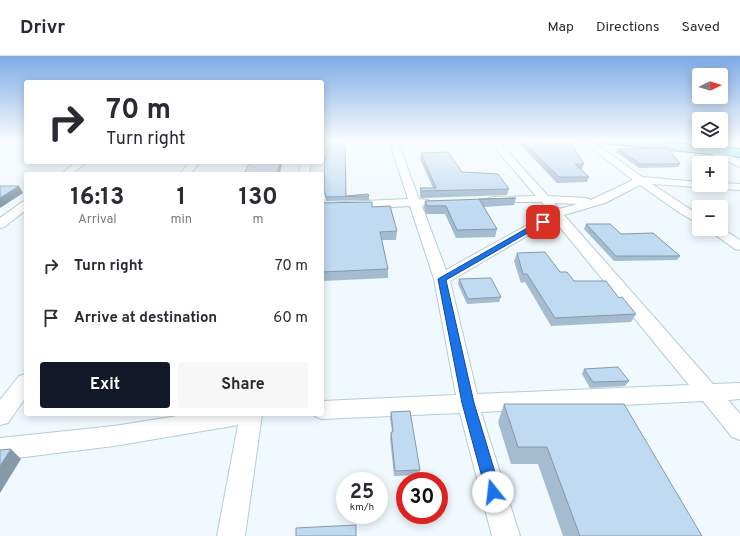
<!DOCTYPE html>
<meta charset="utf-8">
<style>
body{margin:0;font-family:Overpass,sans-serif;background:#f7f7f7;color:#2b2b33;height:100vh;display:flex;flex-direction:column;font-size:15px;white-space:nowrap}
*{box-sizing:border-box;margin:0}
p{font-size:13px;color:#7c7c81}
.icon{flex:none;width:22px;height:22px;fill:none;stroke:currentColor;stroke-width:2;stroke-linecap:round;stroke-linejoin:round}
.map{position:relative;flex:1;overflow:hidden}
.sheet{position:absolute;left:24px;top:116px;width:300px;height:244px;display:flex;flex-direction:column;background:#fff;border-radius:4px;box-shadow:0 2px 10px #0003}
.sheet>*{flex:none}
.hud{position:absolute;left:24px;top:24px;width:300px;height:84px;border-radius:4px;box-shadow:0 2px 10px #0003;background:#fff;color:#2b2b33;overflow:hidden}
.needle{width:26px;rotate:85deg}
.controls{position:absolute;left:692px;top:12px;display:grid;gap:8px}
.controls a{display:grid;place-items:center;width:36px;height:36px;border-radius:4px;background:#fff;box-shadow:0 2px 10px #0003;font-size:20px}
.speed{position:absolute;left:336px;top:416px;display:flex;gap:8px;font-size:20px;font-weight:700;text-align:center}
.speed>*{display:grid;place-content:center;width:52px;height:52px;border-radius:50%;background:#fff;box-shadow:0 2px 10px #0003;line-height:1}
.speed small{font-size:10px;font-weight:400}
.speed .limit{border:6px solid #d22;background:#fff;color:#111}
.pin{position:absolute;display:grid;place-items:center;width:34px;height:34px;color:#fff;margin:-17px;border-radius:8px;box-shadow:0 2px 6px #0006}
.me{position:absolute;width:44px;margin:-22px;rotate:344deg;stroke-linejoin:round;filter:drop-shadow(0 0 3px #0008)}
.turn{display:flex;align-items:center;gap:14px;height:84px;padding:0 16px;font-size:18px}
.turn .icon{width:52px;height:52px;stroke-width:2.5}
.turn b{display:block;font-size:28px;line-height:34px}
.eta{display:flex;justify-content:space-evenly;align-items:center;height:68px;text-align:center}
.eta b{font-size:24px;font-weight:700;line-height:28px}
.action{display:flex;gap:8px;margin-top:auto;padding:8px 16px}
.action a{flex:1;height:46px;border-radius:4px;background:#111827;color:#fff;font-size:16px;font-weight:700;line-height:46px;text-align:center}
.action a+a{background:#f7f7f7;color:#2b2b33}
ul{padding:0;list-style:none}
li{display:flex;align-items:center;gap:12px;height:52px;padding:0 16px}
li div{flex:1}
li b{display:block;font-size:15px}
li em{font-style:normal}
header{display:flex;align-items:center;gap:24px;box-sizing:border-box;height:56px;padding:0 20px;background:#fff;border-bottom:1px solid #e1e1e2}
header strong{font-size:19px}
nav{display:flex;gap:22px;margin-inline-start:auto;font-size:14px}
.map>svg:first-child{display:block}
.lines{fill:none;stroke-linecap:round;stroke-linejoin:round}
.street-casing{stroke:#b5ccd5;stroke-width:2}
.primary-casing{stroke:#31989d;stroke-width:2}
.street{fill:#fff;fill-rule:evenodd}
.primary{fill:#8de9ec;fill-rule:evenodd}
.wall{fill:#a5bbd0}
.shaded-wall{fill:#8699a9}
.building{fill:#c0daf2;stroke:#8699a9}
.route{fill:#1a73e8;stroke:#114b97}
</style>
<header>
<strong>Drivr</strong>
<nav><a>Map</a><a>Directions</a><a>Saved</a></nav>
</header>
<div class="map">
<svg width="740" height="480" viewBox="0 0 740 480">
<rect width="100%" height="100%" fill="#f0f9fd"/>
<g class="lines">
<!-- street casing -->
<g class="street-casing">
<g id="street">
<polygon points="7,84 17,84 0,94 0,87"/>
<path d="M389,84H397L419,143L428,144L430,146L428,148L422,150L446,214L549,157L542,146H489L487,144L489,142L493,141L536,140L488,84H497L548,140L586,142L591,144L633,124L581,84H591L642,121L699,126V129H721V127L740,128V134L652,128L699,159V168L680,157L640,129L605,147L564,159L713,328L740,327V343L728,344L740,358V384L732,381L703,345L481,356L520,480H492L460,357L322,363L314,360L313,358H322V345L456,339L434,223L410,150L322,155V147L408,143ZM554,147L578,148L559,153ZM554,164L689,329L477,338L450,225Z"/>
<polygon points="712,92 740,104 740,111 709,97 708,95 709,93"/>
<polygon points="76,106 87,106 72,118 61,118"/>
<polygon points="190,106 200,106 190,118 180,118"/>
<polygon points="301,106 311,106 309,118 299,118"/>
<polygon points="26,145 26,154 4,171 0,172 0,162 22,146"/>
<polygon points="721,172 740,184 740,194 735,193 707,173"/>
<polygon points="26,318 26,341 8,367 0,369 0,344 19,320"/>
<polygon points="190,358 262,358 245,480 217,480 238,369 114,390 0,404 0,382 114,370"/>
</g>
</g>
<!-- primary casing -->
<g class="primary-casing">
<polygon id="primary" points="597,84 640,84 740,93 740,101 603,87 599,86"/>
</g>
<!-- street -->
<use href="#street" class="street"/>
<!-- primary -->
<use href="#primary" class="primary"/>
</g>
<!-- wall -->
<g class="wall">
<polygon points="516,84 563,84 584,108 582,113 581,113 589,121 587,126 557,127"/>
<polygon points="322,85 346,140 369,140 369,144 326,145 324,134 325,104 322,104"/>
<polygon points="618,93 680,108 678,111 639,112 616,96"/>
<polygon points="421,97 462,116 509,133 507,139 421,142 420,139 420,132 433,132 420,103"/>
<polygon points="516,142 514,149 483,151 497,173 495,181 456,182 445,158 426,158 424,152 425,145"/>
<polygon points="322,147 372,151 397,175 396,184 382,184 388,213 388,222 322,225"/>
<polygon points="586,168 621,178 680,200 677,204 614,205 584,173"/>
<polygon points="517,197 560,216 574,225 619,242 636,258 631,266 551,270 525,226 521,227 514,205"/>
<polygon points="459,223 501,241 499,246 467,248 458,228"/>
<polygon points="584,313 629,325 625,330 590,332 582,318"/>
<polygon points="504,348 702,480 563,480 538,408 511,408 498,366"/>
<polygon points="391,356 420,414 419,419 394,420 390,382 391,376 392,376 390,362"/>
</g>
<!-- shaded-wall -->
<g class="shaded-wall">
<polygon points="280,106 282,106 280,118 277,118"/>
<polygon points="19,130 23,137 0,152 0,142"/>
<polygon points="11,393 21,403 0,437 0,410"/>
</g>
<!-- building -->
<g class="building">
<polygon points="345,84 346,140 368,138 369,140 326,141 324,134 325,101 322,101 322,85"/>
<polygon points="522,84 563,84 569,85 584,108 575,108 589,121 559,121"/>
<polygon points="668,92 680,108 640,108 618,93"/>
<polygon points="448,96 462,116 498,118 509,133 422,135 420,132 436,132 421,97"/>
<polygon points="250,106 280,106 277,118 242,118 242,117 245,116"/>
<polygon points="0,130 19,130 0,142"/>
<polygon points="516,142 479,143 497,173 457,174 446,150 427,150 425,145"/>
<polygon points="372,146 372,151 390,150 397,175 380,176 388,213 322,216 322,147"/>
<polygon points="586,168 610,168 621,178 653,177 680,200 616,200"/>
<polygon points="545,196 560,216 567,216 574,225 606,225 619,242 622,241 636,258 555,262 527,218 523,218 517,197"/>
<polygon points="491,222 501,241 468,243 459,223"/>
<polygon points="618,311 629,325 593,326 584,313"/>
<polygon points="504,348 624,348 702,480 580,480 547,391 518,391"/>
<polygon points="410,355 420,414 395,415 391,376 393,376 391,356"/>
<polygon points="11,393 0,410 0,394"/>
<polygon points="356,469 356,480 296,480 296,472"/>
</g>
<!-- sky -->
<linearGradient id="sky" x2="0" y2="1"><stop stop-color="#7eaae5"/><stop offset="0.56" stop-color="#f8fcfe"/><stop offset="1" stop-color="#f8fcfe" stop-opacity="0"/></linearGradient>
<rect width="740" height="151" fill="url(#sky)"/>
<!-- route -->
<polygon class="route" points="543,163 547,166 545,167 446,224 474,347 501,436 498,441 493,443 488,441 486,436 462,347 438,223"/>
</svg>
<div class="controls">
<a><svg class="needle" viewBox="-14 -14 28 28"><path d="M0-13l5 13h-10z" fill="#e53935"/><path d="M0 13l5-13h-10z" fill="#7c7c81"/></svg></a>
<a><svg class="icon" aria-label="layers" viewBox="0 0 24 24"><path d="M12 4l9 5-9 5-9-5zM3 14l9 5 9-5"/></svg></a>
<a>+</a>
<a>−</a>
</div>
<div class="speed"><div>25<small>km/h</small></div><div class="limit">30</div></div>
<div class="pin" style="left:543px;top:166px;background:#d93025"><svg class="icon" aria-label="arrive" viewBox="0 0 24 24"><path d="M6 21V4h12l-3 4 3 4H6"/></svg></div>
<svg class="me" style="left:493px;top:436px" viewBox="-20 -20 40 40"><circle r="19" fill="#fff"/><path d="M0-13L10 11 0 6-10 11z" fill="#1a73e8"/></svg>
<div class="hud">
<div class="turn"><svg class="icon" aria-label="right" viewBox="0 0 24 24"><path d="M7 20v-9h11M14 6l5 5-5 5"/></svg><div><b>70 m</b>Turn right</div></div>
</div>
<section class="sheet">
<div class="eta">
<div><b>16:13</b><p>Arrival</p></div>
<div><b>1</b><p>min</p></div>
<div><b>130</b><p>m</p></div>
</div>
<ul>
<li><svg class="icon" aria-label="right" viewBox="0 0 24 24"><path d="M7 20v-9h11M14 6l5 5-5 5"/></svg><div><b>Turn right</b></div><em>70 m</em></li>
<li><svg class="icon" aria-label="arrive" viewBox="0 0 24 24"><path d="M6 21V4h12l-3 4 3 4H6"/></svg><div><b>Arrive at destination</b></div><em>60 m</em></li>
</ul>
<div class="action"><a>Exit</a><a>Share</a></div>
</section>
</div>
